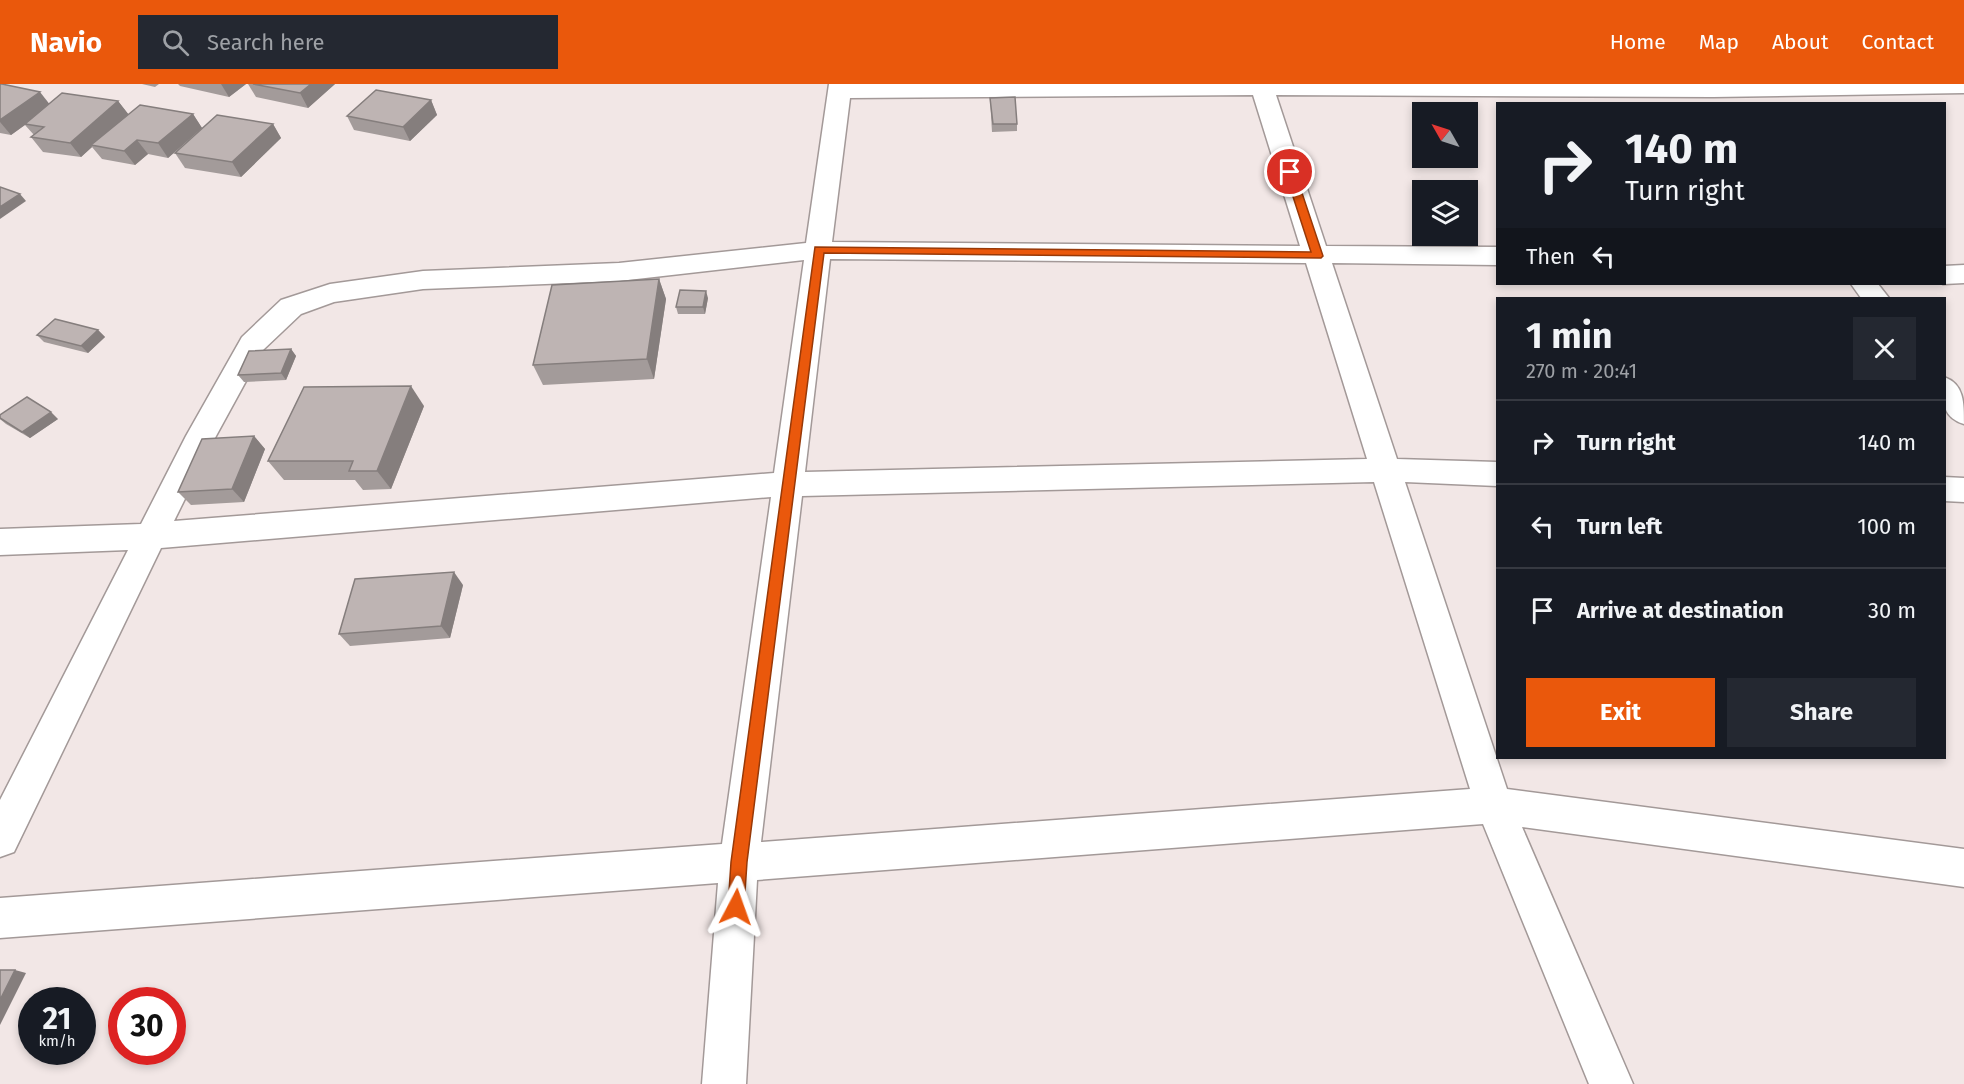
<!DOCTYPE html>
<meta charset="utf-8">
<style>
body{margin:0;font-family:"Fira Sans",sans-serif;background:#242831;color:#f1f3f6;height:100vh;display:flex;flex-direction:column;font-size:22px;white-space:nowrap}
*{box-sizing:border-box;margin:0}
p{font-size:20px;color:#9ea1a6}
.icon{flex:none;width:33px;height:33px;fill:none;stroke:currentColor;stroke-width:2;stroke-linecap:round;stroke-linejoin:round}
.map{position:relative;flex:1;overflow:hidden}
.details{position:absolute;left:1496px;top:213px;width:450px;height:462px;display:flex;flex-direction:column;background:#171b24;border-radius:0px;box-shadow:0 3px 9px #0003}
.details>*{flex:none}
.hud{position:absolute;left:1496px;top:18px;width:450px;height:183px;border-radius:0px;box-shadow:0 3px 9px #0003;background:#171b24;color:#f1f3f6;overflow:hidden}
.needle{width:39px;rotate:309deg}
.tools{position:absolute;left:1412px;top:18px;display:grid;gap:12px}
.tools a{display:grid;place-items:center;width:66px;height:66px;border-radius:0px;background:#171b24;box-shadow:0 3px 9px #0003;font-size:30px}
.speed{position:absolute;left:18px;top:903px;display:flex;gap:12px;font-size:30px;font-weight:700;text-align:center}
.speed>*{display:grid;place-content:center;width:78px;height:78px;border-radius:50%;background:#171b24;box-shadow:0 3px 9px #0003;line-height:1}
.speed small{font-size:15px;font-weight:400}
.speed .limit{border:9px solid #d22;background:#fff;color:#111}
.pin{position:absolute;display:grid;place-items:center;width:51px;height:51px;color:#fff;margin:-26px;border:3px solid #fff;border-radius:50%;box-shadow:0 2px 6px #0007}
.me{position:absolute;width:66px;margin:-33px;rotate:4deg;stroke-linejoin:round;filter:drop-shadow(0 0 4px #0008)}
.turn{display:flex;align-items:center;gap:21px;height:126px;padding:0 30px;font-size:27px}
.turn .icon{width:78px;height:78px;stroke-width:2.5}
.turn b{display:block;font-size:42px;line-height:51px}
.then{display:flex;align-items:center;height:57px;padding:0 30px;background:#0003;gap:12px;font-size:22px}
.round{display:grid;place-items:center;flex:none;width:63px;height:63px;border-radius:0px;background:#242831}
.headline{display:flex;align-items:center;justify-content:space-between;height:102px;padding:0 30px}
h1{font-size:36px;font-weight:700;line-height:45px}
.action{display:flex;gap:12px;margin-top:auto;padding:12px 30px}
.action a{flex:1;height:69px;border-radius:0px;background:#ea580c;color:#fff;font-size:24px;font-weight:700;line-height:69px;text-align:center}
.action a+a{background:#242831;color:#f1f3f6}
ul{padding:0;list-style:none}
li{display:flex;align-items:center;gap:18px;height:84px;padding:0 30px;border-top:2px solid #363941}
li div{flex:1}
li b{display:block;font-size:22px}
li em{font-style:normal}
header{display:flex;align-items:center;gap:36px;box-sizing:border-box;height:84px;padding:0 30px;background:#ea580c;color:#fff}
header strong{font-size:28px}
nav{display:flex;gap:33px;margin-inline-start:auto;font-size:21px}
.search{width:420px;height:54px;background:#242831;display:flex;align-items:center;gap:15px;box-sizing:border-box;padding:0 21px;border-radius:0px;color:#9ea1a6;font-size:22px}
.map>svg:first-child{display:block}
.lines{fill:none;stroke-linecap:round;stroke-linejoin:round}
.street-casing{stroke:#a39998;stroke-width:3}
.street{fill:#fff;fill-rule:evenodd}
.wall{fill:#a39b9a}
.shaded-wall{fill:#857e7d}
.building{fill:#beb4b3;stroke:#857e7d;stroke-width:1.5}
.route{fill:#ea580c;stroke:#983908;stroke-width:1.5}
</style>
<header>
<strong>Navio</strong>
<div class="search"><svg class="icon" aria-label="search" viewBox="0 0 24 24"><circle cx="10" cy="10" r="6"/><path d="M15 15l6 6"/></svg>Search here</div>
<nav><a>Home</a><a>Map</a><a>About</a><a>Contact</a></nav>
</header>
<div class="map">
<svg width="1964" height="1000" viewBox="0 0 1964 1000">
<rect width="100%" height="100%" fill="#f2e7e6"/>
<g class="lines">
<!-- street casing -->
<g class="street-casing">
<g id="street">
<path d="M829,0H1964V9L1713,13L1276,11L1326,162L1497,163V181L1332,179L1397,375L1497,378V402L1405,398L1507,705L1964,765V803L1522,743L1633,1000H1589L1483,740L757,796L746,1000H702L718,799L0,854V814L722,760L771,413L161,464L14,768L0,773V716L128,466L0,471V445L141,440L186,352L242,253L281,216L330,200L423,187L619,179L806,159ZM1253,11L1300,162L832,158L850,14ZM830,175L1306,179L1367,375L805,388ZM804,176L774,389L174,437L216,352L263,266L301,230L334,218L423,205L619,197ZM1374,398L1470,705L761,758L802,412Z"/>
<polygon points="1964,181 1964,199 1944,200 1943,200 1944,182"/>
<polygon points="1851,200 1878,200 1889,214 1861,214"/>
<path d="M1944,293C1964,300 1964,318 1964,340C1939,332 1944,314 1944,293Z"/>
<polygon points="1944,393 1964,394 1964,418 1944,417"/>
</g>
</g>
<!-- street -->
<use href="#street" class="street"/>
</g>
<!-- wall -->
<g class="wall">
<polygon points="0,0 49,20 118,17 128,30 193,30 202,44 168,74 148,70 135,81 102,75 92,63 81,73 43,68 31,53 34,51 25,41 11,51 0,49"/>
<polygon points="142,0 159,0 155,3"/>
<polygon points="178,0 246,0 229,13 180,2"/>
<polygon points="248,0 335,0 308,24 256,13"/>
<polygon points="990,14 1017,40 1017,47 992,48"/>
<polygon points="431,16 437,31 410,57 354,46 347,32"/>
<polygon points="273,40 281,54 241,93 185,84 175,69"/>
<polygon points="659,195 666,215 654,295 543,301 533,281"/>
<polygon points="708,214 705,230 678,230 676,223"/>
<polygon points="98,246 105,253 88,269 44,258 37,251"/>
<polygon points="291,265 296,272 286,296 244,298 238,291"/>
<polygon points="424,322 391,405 363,406 355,396 284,396 268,377"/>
<polygon points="0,331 58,335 30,354 6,340 0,335"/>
<polygon points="254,352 265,365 244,418 191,421 178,408"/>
<polygon points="463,501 450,554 350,562 339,550"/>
</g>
<!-- shaded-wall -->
<g class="shaded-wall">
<polygon points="221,0 246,0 229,13"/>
<polygon points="311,0 335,0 308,24 300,9"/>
<polygon points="40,8 51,22 11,51 0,38 0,36"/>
<polygon points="431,16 437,31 410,57 403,43"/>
<polygon points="118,17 129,31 91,61 92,63 81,73 70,59"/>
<polygon points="193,30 202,44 168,74 158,59"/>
<polygon points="273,40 281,54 241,93 232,78"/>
<polygon points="137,56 148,70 135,81 124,67"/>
<polygon points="20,110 26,117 0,135 0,123"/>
<polygon points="659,195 666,215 654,295 647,275"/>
<polygon points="706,207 708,214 705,230 703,223"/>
<polygon points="98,246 105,253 88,269 81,262"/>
<polygon points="291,265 296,272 286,296 281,289"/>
<polygon points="411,302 424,322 391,405 377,387"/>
<polygon points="51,328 58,335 30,354 22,348"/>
<polygon points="254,352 265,365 244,418 232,405"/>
<polygon points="454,488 463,501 450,554 441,542"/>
<polygon points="15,886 26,889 0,941 0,916"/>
</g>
<!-- building -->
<g class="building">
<polygon points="0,0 2,0 40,8 0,36"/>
<polygon points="253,0 311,0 300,9"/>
<polygon points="376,6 431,16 403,43 347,32"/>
<polygon points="62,9 118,17 70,59 31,53 44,43 25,40"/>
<polygon points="1015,13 1017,40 993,40 990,14"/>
<polygon points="140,21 193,30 158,59 137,56 124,67 91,61"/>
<polygon points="217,31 273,40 232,78 175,69"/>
<polygon points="0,103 20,110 0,123"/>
<polygon points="659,195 647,275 533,281 552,201"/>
<polygon points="680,206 706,207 703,223 676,223"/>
<polygon points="55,235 98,246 81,262 37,251"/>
<polygon points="291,265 281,289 238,291 249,267"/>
<polygon points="411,302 377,387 349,387 353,377 268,377 304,303"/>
<polygon points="27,313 51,328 22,348 0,334 0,331"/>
<polygon points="254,352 232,405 178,408 202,355"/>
<polygon points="454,488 441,542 339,550 355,495"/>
<polygon points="0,886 15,886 0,916"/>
</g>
<!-- route -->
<polygon class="route" points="1290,85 1295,88 1323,172 1321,174 824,169 747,778 744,823 742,828 736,831 730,828 728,823 731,778 815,163 1311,168 1285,88"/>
</svg>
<div class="tools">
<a><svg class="needle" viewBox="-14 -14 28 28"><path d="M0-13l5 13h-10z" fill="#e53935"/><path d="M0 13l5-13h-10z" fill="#9ea1a6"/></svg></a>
<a><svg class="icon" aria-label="layers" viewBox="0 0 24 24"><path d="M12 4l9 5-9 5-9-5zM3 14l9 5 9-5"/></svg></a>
</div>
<div class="speed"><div>21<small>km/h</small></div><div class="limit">30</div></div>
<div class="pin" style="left:1290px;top:88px;background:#d93025"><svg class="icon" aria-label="arrive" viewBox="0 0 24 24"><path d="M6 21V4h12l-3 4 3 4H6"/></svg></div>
<svg class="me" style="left:736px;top:823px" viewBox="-20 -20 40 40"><path d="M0-17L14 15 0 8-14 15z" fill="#ea580c" stroke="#fff" stroke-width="4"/></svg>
<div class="hud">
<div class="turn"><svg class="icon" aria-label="right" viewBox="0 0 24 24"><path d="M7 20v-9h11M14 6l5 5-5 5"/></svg><div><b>140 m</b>Turn right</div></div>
<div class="then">Then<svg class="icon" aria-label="left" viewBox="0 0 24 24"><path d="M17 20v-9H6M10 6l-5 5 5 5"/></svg></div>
</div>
<section class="details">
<div class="headline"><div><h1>1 min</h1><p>270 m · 20:41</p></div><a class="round"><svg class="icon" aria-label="close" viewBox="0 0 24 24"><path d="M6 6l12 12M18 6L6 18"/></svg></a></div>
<ul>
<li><svg class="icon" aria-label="right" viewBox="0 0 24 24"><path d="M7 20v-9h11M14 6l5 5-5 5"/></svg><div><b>Turn right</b></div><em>140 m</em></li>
<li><svg class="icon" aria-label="left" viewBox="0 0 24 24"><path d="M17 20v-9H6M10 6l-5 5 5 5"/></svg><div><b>Turn left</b></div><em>100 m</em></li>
<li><svg class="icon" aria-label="arrive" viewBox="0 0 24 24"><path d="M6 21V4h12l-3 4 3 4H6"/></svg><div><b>Arrive at destination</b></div><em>30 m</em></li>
</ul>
<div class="action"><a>Exit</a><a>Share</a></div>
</section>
</div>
